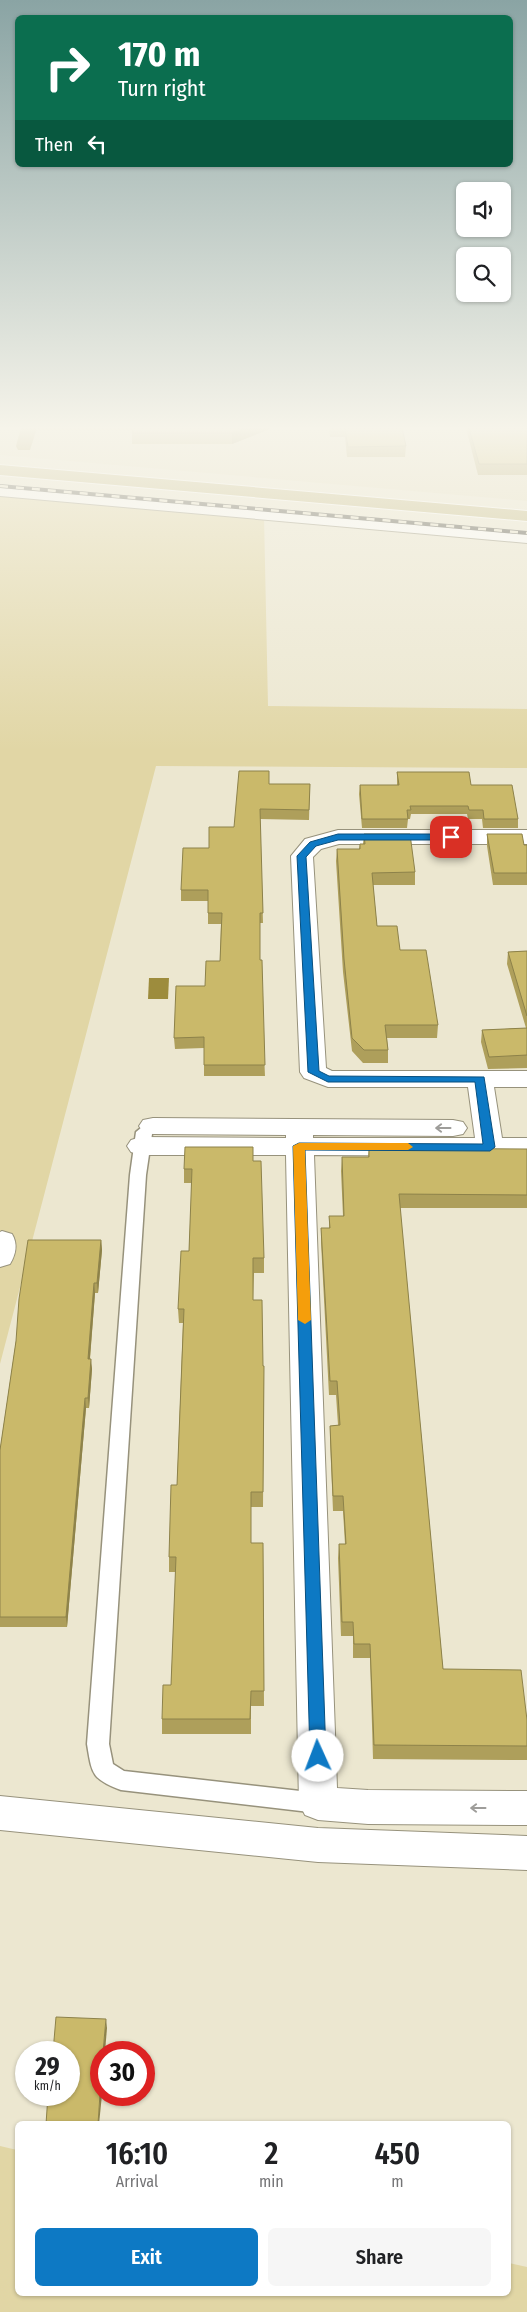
<!DOCTYPE html>
<style>
body{margin:0;font-family:"Fira Sans Condensed",sans-serif;background:#f6f6f6;color:#202124;height:100vh;display:flex;flex-direction:column;font-size:19px;white-space:nowrap}
*{box-sizing:border-box;margin:0}
p{font-size:16px;color:#757577}
.icon{flex:none;width:28px;height:28px;fill:none;stroke:currentColor;stroke-width:2;stroke-linecap:round;stroke-linejoin:round}
.map{position:relative;flex:1;overflow:hidden}
.sheet{position:absolute;left:15px;top:2121px;width:496px;height:175px;display:flex;flex-direction:column;background:#fff;border-radius:8px;box-shadow:0 1px 4px #0004}
.sheet>*{flex:none}
.hud{position:absolute;left:15px;top:15px;width:498px;height:152px;border-radius:8px;box-shadow:0 1px 4px #0004;background:#0b6e4f;color:#fff;overflow:hidden}
.controls{position:absolute;left:456px;top:182px;display:grid;gap:10px}
.controls a{display:grid;place-items:center;width:55px;height:55px;border-radius:8px;background:#fff;box-shadow:0 1px 4px #0004;font-size:25px}
.speed{position:absolute;left:15px;top:2041px;display:flex;gap:10px;font-size:25px;font-weight:700;text-align:center}
.speed>*{display:grid;place-content:center;width:65px;height:65px;border-radius:50%;background:#fff;box-shadow:0 1px 4px #0004;line-height:1}
.speed small{font-size:12px;font-weight:400}
.speed .limit{border:8px solid #d22;background:#fff;color:#111}
.pin{position:absolute;display:grid;place-items:center;width:42px;height:42px;color:#fff;margin:-21px;border-radius:10px;box-shadow:0 2px 8px #0006}
.me{position:absolute;width:55px;margin:-28px;rotate:358deg;stroke-linejoin:round;filter:drop-shadow(0 0 4px #0008)}
.turn{display:flex;align-items:center;gap:18px;height:105px;padding:0 20px;font-size:22px}
.turn .icon{width:65px;height:65px;stroke-width:2.5}
.turn b{display:block;font-size:35px;line-height:42px}
.then{display:flex;align-items:center;height:48px;padding:0 20px;background:#0003;gap:10px;font-size:19px}
.eta{display:flex;justify-content:space-evenly;align-items:center;height:85px;text-align:center}
.eta b{font-size:30px;font-weight:600;line-height:35px}
.primary-button{display:flex;gap:10px;margin-top:auto;padding:10px 20px}
.primary-button a{flex:1;height:58px;border-radius:8px;background:#0d79c4;color:#fff;font-size:20px;font-weight:600;line-height:58px;text-align:center}
.primary-button a+a{background:#f6f6f6;color:#202124}
.map>svg:first-child{display:block}
.built{fill:#e6dfc0}
.green{fill:#e1d6a5}
.water{fill:#9d8c3d}
.lines{fill:none;stroke-linecap:round;stroke-linejoin:round}
.canal{fill:#9d8c3d;fill-rule:evenodd}
.lane-casing{stroke:#97927c;stroke-width:3}
.street-casing{stroke:#97927c;stroke-width:2}
.primary-casing{stroke:#fff;stroke-width:2}
.lane{fill:#fff;fill-rule:evenodd}
.street{fill:#fff;fill-rule:evenodd}
.primary{fill:#c3b87e;fill-rule:evenodd}
.rail-casing{stroke:#48463b;stroke-width:4}
.rail{stroke:#ece7d0;stroke-width:2.5;stroke-dasharray:8;stroke-linecap:butt}
.wall{fill:#ae9f5b}
.shaded-wall{fill:#8d824a}
.building{fill:#cab96a;stroke:#8d824a}
.oneway{stroke:#9e9d9a}
.route{fill:#0d79c4;stroke:#084f7f}
.slow{fill:#f59e0b}
</style>
<div class="map">
<svg width="527" height="2312" viewBox="0 0 527 2312">
<rect width="100%" height="100%" fill="#ece7d0"/>
<!-- built -->
<polygon class="built" points="0,428 527,428 527,501 0,455"/>
<!-- green -->
<g class="green">
<polygon points="0,492 264,516 268,706 527,709 527,768 156,766 0,1364"/>
<polygon points="0,2146 17,2150 18,2294 509,2294 509,2263 527,2267 527,2312 0,2312"/>
</g>
<!-- water -->
<polygon class="water" points="149,978 169,978 168,999 148,999"/>
<g class="lines">
<!-- canal -->
<polygon class="canal" points="21,428 37,428 30,450 18,450 16,446"/>
<!-- lane casing -->
<g class="lane-casing">
<path id="lane" d="M153,1121L159,1123L161,1126L152,1134L146,1175L109,1744L113,1764L124,1771L318,1793L326,1796L329,1803L326,1810L318,1813L121,1790C91,1779 92,1773 87,1744L130,1175L136,1132L147,1123Z"/>
</g>
<!-- street casing -->
<g class="street-casing">
<g id="street">
<polygon points="0,486 527,533 527,543 0,496"/>
<polygon points="338,830 527,830 527,844 339,844 321,849 313,857 326,1068 332,1071 527,1071 527,1087 494,1087 502,1138 527,1138 527,1156 314,1155 337,1788 368,1790 527,1791 527,1825 368,1824 318,1820 305,1815 299,1803 286,1155 141,1155 131,1152 127,1146 131,1140 141,1137 286,1138 286,1135 153,1134 143,1132 139,1126 143,1120 153,1118 453,1120 463,1122 467,1128 463,1134 453,1136 313,1135 313,1138 475,1138 468,1087 328,1087 304,1078 300,1072 291,856 305,839"/>
<path d="M2,1231L12,1234C18,1244 16,1254 10,1264L0,1267V1232Z"/>
<polygon points="0,1796 318,1828 527,1836 527,1870 318,1862 0,1830"/>
</g>
</g>
<!-- primary casing -->
<g class="primary-casing">
<polygon id="primary" points="0,465 527,511 527,521 0,475"/>
</g>
<!-- lane -->
<use href="#lane" class="lane"/>
<!-- street -->
<use href="#street" class="street"/>
<!-- primary -->
<use href="#primary" class="primary"/>
<!-- rail casing -->
<g class="rail-casing">
<polyline id="rail" points="0,486 527,533"/>
</g>
<!-- rail -->
<use href="#rail" class="rail"/>
</g>
<!-- wall -->
<g class="wall">
<polygon points="38,428 272,428 232,444 132,444 132,430 38,430"/>
<polygon points="329,428 402,428 406,446 405,457 347,457 345,437 330,437"/>
<polygon points="466,428 527,428 527,475 478,475"/>
<polygon points="397,772 471,785 518,819 518,828 483,828 482,819 468,819 467,814 411,814 410,819 408,819 407,828 362,828 359,794 360,785 397,785"/>
<polygon points="269,784 310,784 309,820 260,819 263,923 260,923 260,960 265,1076 204,1076 204,1048 175,1049 174,1038 220,961 221,924 208,924 208,901 181,901 181,890 209,848 234,827"/>
<polygon points="364,834 415,872 415,885 373,885 377,926 400,950 438,1025 437,1038 387,1038 388,1050 388,1063 363,1063 352,1051 343,972 336,861 337,849 359,849 360,844 363,844"/>
<polygon points="487,834 524,845 527,845 527,885 493,885 487,846"/>
<polygon points="527,951 527,1068 488,1069 481,1042 482,1030 526,1028 507,964 508,952"/>
<polygon points="369,1148 527,1149 527,1208 400,1208 443,1669 527,1720 527,1760 373,1759 370,1658 353,1658 353,1636 341,1636 338,1558 339,1544 345,1544 343,1511 333,1511 330,1440 330,1426 338,1425 336,1395 329,1395 321,1242 321,1228 329,1228 329,1216 343,1216 341,1171 342,1157 368,1157"/>
<polygon points="253,1161 264,1258 264,1273 254,1273 253,1300 264,1381 263,1507 251,1507 251,1543 263,1543 264,1706 251,1706 251,1734 162,1734 162,1719 171,1685 176,1572 169,1572 169,1557 177,1485 183,1323 179,1323 178,1309 189,1251 192,1183 184,1183 184,1169"/>
<polygon points="101,1240 102,1250 98,1293 95,1293 90,1359 92,1369 89,1408 86,1408 67,1627 0,1627 0,1450 16,1341"/>
</g>
<!-- shaded-wall -->
<g class="shaded-wall">
<polygon points="245,428 272,428 232,444 232,433"/>
<polygon points="101,1240 102,1250 98,1293 97,1283"/>
<polygon points="94,1283 95,1293 89,1369 88,1359"/>
<polygon points="91,1359 92,1369 89,1408 88,1398"/>
<polygon points="85,1398 86,1408 67,1627 66,1617"/>
<polygon points="106,2019 107,2028 105,2052 103,2052"/>
<polygon points="101,2079 102,2095 99,2124 98,2124"/>
</g>
<!-- building -->
<g class="building">
<polygon points="133,428 245,428 232,433 132,433"/>
<polygon points="345,428 402,428 406,446 348,447"/>
<polygon points="469,428 527,428 527,464 479,464"/>
<polygon points="239,771 269,771 269,784 310,784 309,810 260,809 263,913 260,913 260,960 262,960 265,1065 204,1065 204,1037 174,1038 176,986 205,986 206,961 220,961 222,913 208,913 208,890 181,890 183,848 209,848 209,827 234,827"/>
<polygon points="397,772 469,772 471,785 512,785 518,819 484,819 483,810 469,810 468,806 410,806 411,810 407,810 408,819 362,819 360,785 399,785"/>
<polygon points="364,834 410,834 415,872 372,873 377,926 397,926 400,950 426,950 438,1025 385,1025 388,1050 364,1050 352,1038 344,959 337,849 360,849 360,844 365,844"/>
<polygon points="487,834 522,834 524,845 527,845 527,873 494,873"/>
<polygon points="527,951 527,1016 508,952"/>
<polygon points="527,1028 527,1055 489,1057 482,1030"/>
<polygon points="185,1147 253,1147 253,1161 261,1161 264,1258 253,1258 253,1300 262,1300 263,1366 264,1366 263,1492 251,1492 251,1543 263,1543 264,1691 251,1691 250,1719 162,1719 163,1685 171,1685 176,1557 169,1557 171,1485 177,1485 184,1309 178,1309 181,1251 189,1251 192,1169 184,1169"/>
<polygon points="369,1148 527,1149 527,1195 399,1194 443,1669 521,1670 527,1720 527,1746 374,1745 370,1644 354,1644 353,1622 342,1622 339,1544 346,1544 343,1496 333,1496 330,1426 340,1425 337,1381 330,1381 321,1228 330,1228 329,1216 344,1216 342,1157 369,1157"/>
<polygon points="28,1240 101,1240 97,1283 94,1283 88,1359 91,1359 88,1398 85,1398 66,1617 0,1617 0,1450 16,1341 19,1299"/>
<polygon points="56,2017 106,2019 103,2052 101,2052 101,2079 98,2124 46,2124 48,2095 69,2095 69,2052 53,2052"/>
</g>
<!-- one-way arrows -->
<defs><path id="oneway-shaft" d="M-6 0H5M1.5-3L5.5 0L1.5 3" fill="none" stroke-width="1.6" stroke-linecap="round" stroke-linejoin="round" transform="scale(1.25)"/></defs>
<g class="oneway">
<use href="#oneway-shaft" transform="translate(443 1128) rotate(-180)"/>
<use href="#oneway-shaft" transform="translate(478 1808) rotate(-180)"/>
</g>
<!-- sky -->
<linearGradient id="sky" x2="0" y2="1"><stop stop-color="#8aa4a4"/><stop offset="0.57" stop-color="#f6f4ea"/><stop offset="1" stop-color="#f6f4ea" stop-opacity="0"/></linearGradient>
<rect width="527" height="751" fill="url(#sky)"/>
<!-- route -->
<polygon class="route" points="338,834 451,834 456,837 451,840 338,840 316,846 306,857 319,1071 329,1076 484,1077 495,1147 490,1151 305,1150 326,1756 323,1760 318,1762 313,1760 310,1756 293,1146 299,1143 483,1144 475,1082 328,1082 308,1072 297,856 310,842"/>
<!-- slow -->
<polygon class="slow" points="299,1143 408,1143 413,1147 408,1150 305,1150 311,1320 305,1324 298,1320 293,1146"/>
</svg>
<div class="controls">
<a><svg class="icon" aria-label="sound" viewBox="0 0 24 24"><path d="M4 9h4l5-4v14l-5-4H4zM17 9q2 3 0 6"/></svg></a>
<a><svg class="icon" aria-label="search" viewBox="0 0 24 24"><circle cx="10" cy="10" r="6"/><path d="M15 15l6 6"/></svg></a>
</div>
<div class="speed"><div>29<small>km/h</small></div><div class="limit">30</div></div>
<div class="pin" style="left:451px;top:837px;background:#d93025"><svg class="icon" aria-label="arrive" viewBox="0 0 24 24"><path d="M6 21V4h12l-3 4 3 4H6"/></svg></div>
<svg class="me" style="left:318px;top:1756px" viewBox="-20 -20 40 40"><circle r="19" fill="#fff"/><path d="M0-13L10 11 0 6-10 11z" fill="#0d79c4"/></svg>
<div class="hud">
<div class="turn"><svg class="icon" aria-label="right" viewBox="0 0 24 24"><path d="M7 20v-9h11M14 6l5 5-5 5"/></svg><div><b>170 m</b>Turn right</div></div>
<div class="then">Then<svg class="icon" aria-label="left" viewBox="0 0 24 24"><path d="M17 20v-9H6M10 6l-5 5 5 5"/></svg></div>
</div>
<section class="sheet">
<div class="eta">
<div><b>16:10</b><p>Arrival</p></div>
<div><b>2</b><p>min</p></div>
<div><b>450</b><p>m</p></div>
</div>
<div class="primary-button"><a>Exit</a><a>Share</a></div>
</section>
</div>
